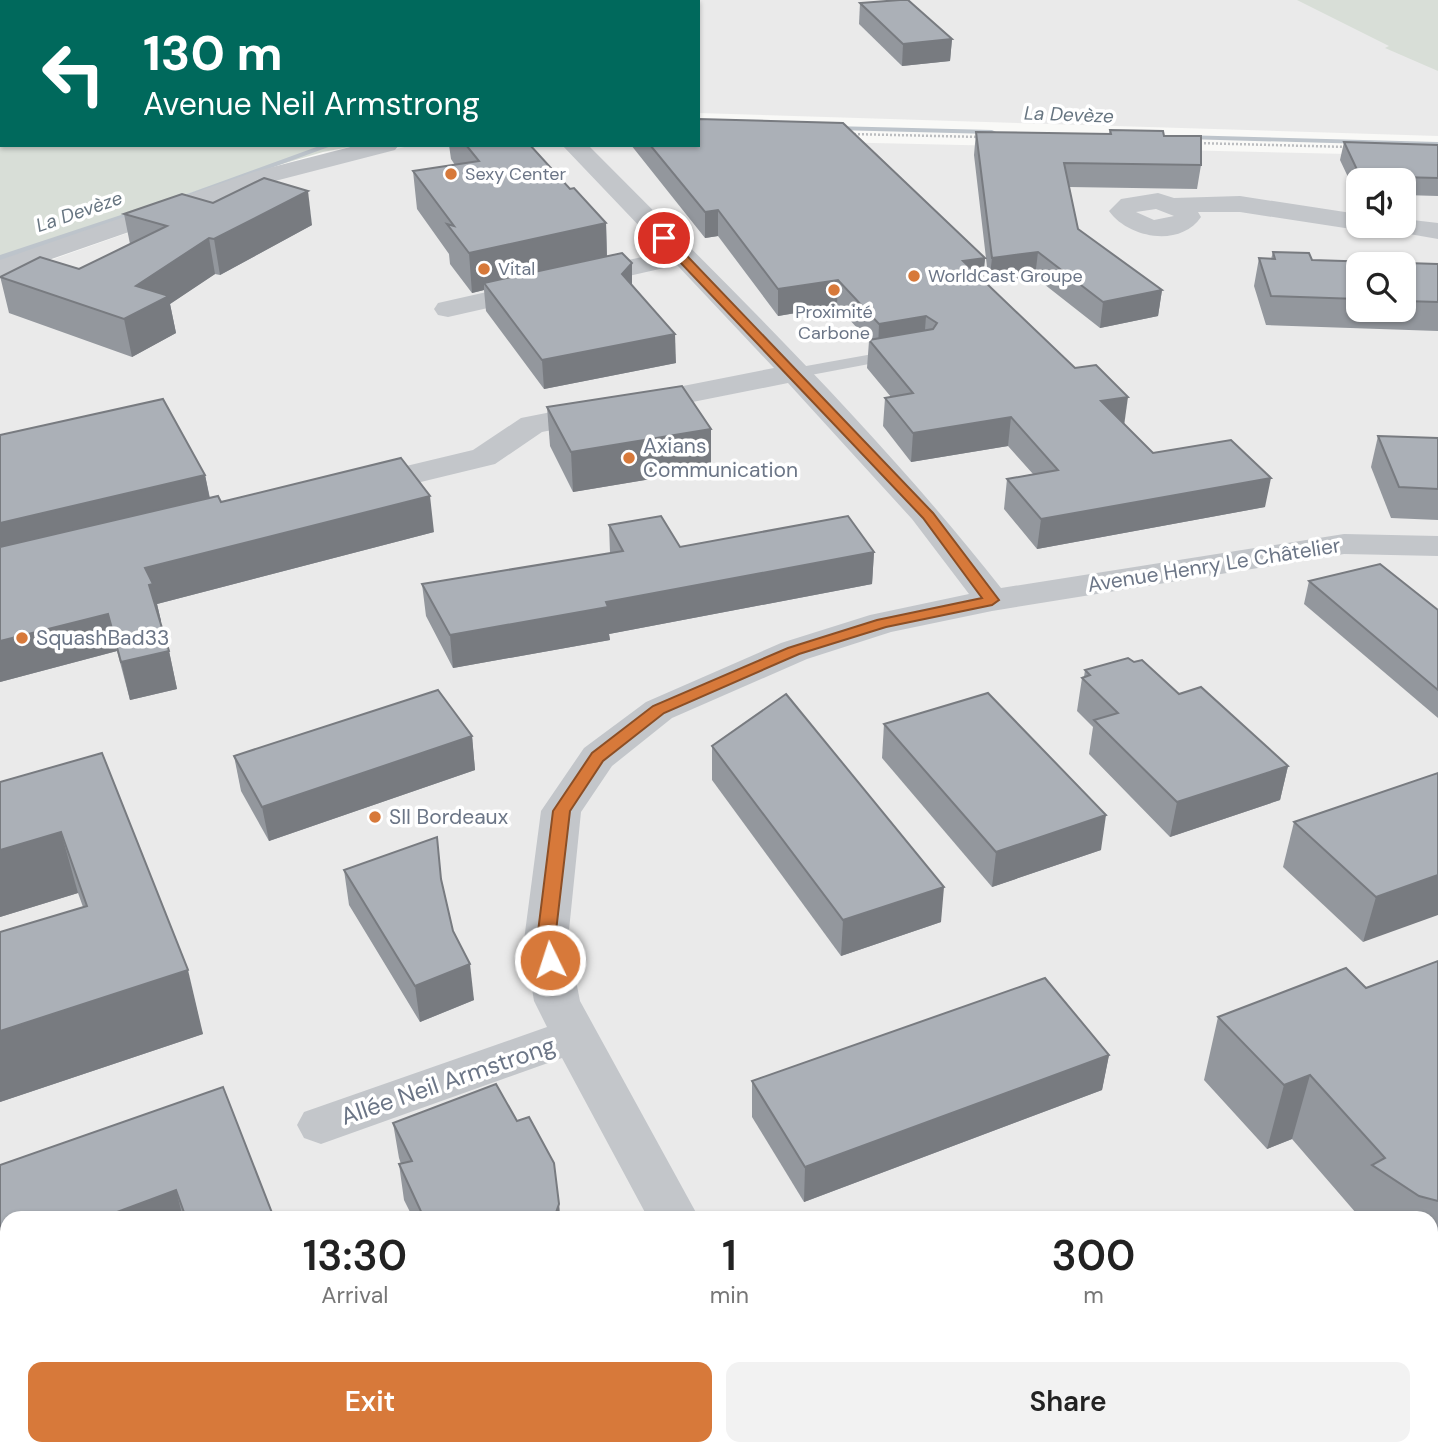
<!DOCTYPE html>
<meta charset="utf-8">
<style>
body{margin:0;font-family:"DM Sans",sans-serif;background:#f2f2f2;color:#222;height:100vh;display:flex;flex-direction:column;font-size:26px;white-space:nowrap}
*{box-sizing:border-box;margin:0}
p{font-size:23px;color:#767676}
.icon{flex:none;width:38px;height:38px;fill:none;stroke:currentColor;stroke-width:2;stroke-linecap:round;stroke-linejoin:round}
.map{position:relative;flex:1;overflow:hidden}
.side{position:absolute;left:0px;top:1211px;width:1438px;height:245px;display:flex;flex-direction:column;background:#fff;border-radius:21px 21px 0 0;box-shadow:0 2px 5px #0004}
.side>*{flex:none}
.banner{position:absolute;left:0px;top:0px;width:700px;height:147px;box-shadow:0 2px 5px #0004;background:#00695c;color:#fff;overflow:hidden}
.tools{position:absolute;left:1346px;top:168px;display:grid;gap:14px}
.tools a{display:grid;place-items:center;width:70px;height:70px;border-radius:14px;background:#fff;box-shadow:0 2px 5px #0004;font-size:35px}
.pin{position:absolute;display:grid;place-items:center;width:60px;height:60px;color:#fff;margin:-30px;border:4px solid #fff;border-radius:50%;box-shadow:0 2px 7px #0007}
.me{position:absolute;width:77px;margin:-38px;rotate:356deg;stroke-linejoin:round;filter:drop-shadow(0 0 5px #0008)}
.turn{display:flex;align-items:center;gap:24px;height:147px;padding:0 28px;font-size:32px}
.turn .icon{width:91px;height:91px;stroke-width:2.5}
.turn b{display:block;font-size:49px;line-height:60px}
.eta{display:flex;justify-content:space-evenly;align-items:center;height:119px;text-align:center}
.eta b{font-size:42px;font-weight:600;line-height:49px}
.action{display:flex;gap:14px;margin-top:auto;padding:14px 28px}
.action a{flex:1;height:80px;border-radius:14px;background:#d7793a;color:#fff;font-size:28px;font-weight:600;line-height:80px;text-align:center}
.action a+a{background:#f2f2f2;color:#222}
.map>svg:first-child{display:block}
.built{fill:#eaeaea;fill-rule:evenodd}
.green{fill:#d8ded7}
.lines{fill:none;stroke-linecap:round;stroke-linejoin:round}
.stream{fill:#bdc4cb;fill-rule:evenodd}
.path{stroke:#bbbdc0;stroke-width:2.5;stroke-dasharray:2 2;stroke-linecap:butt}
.lane{fill:#c3c6ca;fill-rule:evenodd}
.street{fill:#c3c6ca;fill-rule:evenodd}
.wall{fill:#93979d;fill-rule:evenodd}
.shaded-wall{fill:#787b80}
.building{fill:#abb0b7;stroke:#787b80;stroke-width:2}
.route{fill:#d7793a;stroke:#8c4f26;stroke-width:2}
.poi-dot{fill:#d7793a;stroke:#fff;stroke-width:2.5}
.labels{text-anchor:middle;stroke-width:7;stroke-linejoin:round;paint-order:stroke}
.far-poi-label{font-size:18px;fill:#6b7586;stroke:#fff;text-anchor:start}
.far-water-label{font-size:19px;font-style:italic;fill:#677581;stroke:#fff}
.poi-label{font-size:21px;fill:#6b7586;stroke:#fff;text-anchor:start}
.street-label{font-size:21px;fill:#6b7586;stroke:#fff}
.near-street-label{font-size:24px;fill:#6b7586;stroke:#fff}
</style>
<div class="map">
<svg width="1438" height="1456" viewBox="0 0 1438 1456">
<rect width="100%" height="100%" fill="#f9f9f7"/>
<!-- built -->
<g class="built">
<polygon points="263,0 1438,0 1438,136 698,113 698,2"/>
<path d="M698,139L1438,156V1456H0V278L297,173L413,145H698ZM1358,180H1404V226H1358ZM1358,264H1404V310H1358ZM7,1218H1432V1449H7Z"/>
</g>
<!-- green -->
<g class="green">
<polygon points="0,0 266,2 2,2 2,145 360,145 323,152 241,176 0,258"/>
<polygon points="1297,0 1438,0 1438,71 1385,48 1389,46"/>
</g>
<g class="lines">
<!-- stream -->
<g class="stream">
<polygon points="832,126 992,130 996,132 992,134 835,130 832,130"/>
<polygon points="1182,135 1438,142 1438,146 1185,139 1181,137"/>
<polygon points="322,145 334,145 183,200 176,198"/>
<polygon points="133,211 140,213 0,261 0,255"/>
</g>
<!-- path -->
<g class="path">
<polyline points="850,134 981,137"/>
<polyline points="1196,143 1348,147"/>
</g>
<!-- lane -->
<g class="lane">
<polygon points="895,350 903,355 901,358 795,378 787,373 795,368"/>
<polygon points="640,1449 670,1449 668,1456 636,1456"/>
</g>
<!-- street -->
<g class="street">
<polygon points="446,0 466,0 467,2 447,2"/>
<polygon points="660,0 696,0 659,2"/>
<polygon points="358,145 399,145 395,150 275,181 0,277 0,260 257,171"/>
<path d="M562,145H588C730,288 876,429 1001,588L1344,534L1438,536V556L1344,554L992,611L891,632L807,659L672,718L612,766L581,812L568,940L580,1001L699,1218H648L562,1058L321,1144L304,1138L297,1125L304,1112L547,1027L534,1001L524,940L541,811L584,748L646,702L781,643L870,615L969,594L912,519L788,383L542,432L495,464L363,496L352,493L347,486L352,479L473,450L521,418L774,368L677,265L448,317L438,315L434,309L438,303L664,252Z"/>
<path d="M1158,193L1174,198L1240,196L1358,214V226H1368L1358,230L1240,212H1198L1201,217C1180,248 1128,238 1109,211L1121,199ZM1156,209L1174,216L1154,220L1136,212Z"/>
<polygon points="1404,219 1438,223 1438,239 1392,231 1388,226 1404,226"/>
<polygon points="1438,1389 1438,1441 1432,1443 1432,1391"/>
<polygon points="777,1449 834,1449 837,1456 780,1456"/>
<polygon points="1361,1449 1419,1449 1416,1456 1358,1456"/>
</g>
</g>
<!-- wall -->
<g class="wall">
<polygon points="860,3 952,39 950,61 902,66 859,24"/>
<polygon points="1110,130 1164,136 1201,165 1197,189 1069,187 1078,229 1162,290 1158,316 1100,328 1035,277 989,284 974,155 976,132 1109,134"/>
<polygon points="1344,142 1438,145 1438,196 1404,195 1404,180 1358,180 1358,194 1356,194 1340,160"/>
<polygon points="449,145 530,145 570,189 606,223 607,256 632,263 632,286 676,363 544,389 486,311 484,290 472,293 450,264 449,254 417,209 413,171 455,165 451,159"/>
<polygon points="631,145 698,145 985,258 983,281 1153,453 1265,507 1037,549 1004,509 1007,479 1033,474 1008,446 911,462 883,426 885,398 891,397 867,368 869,341 837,306 778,316 718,236 705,238"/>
<polygon points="213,203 312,225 220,275 215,274 170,304 176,333 132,357 9,313 0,276 79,269 130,244 124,214"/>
<path d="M1273,252L1312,260L1438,264V331L1266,325L1254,286L1259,258L1271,259ZM1358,264H1404V310H1358Z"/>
<polygon points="547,407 711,429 711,469 573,492 550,446"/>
<polygon points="0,435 205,475 210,498 221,502 434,532 157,604 161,621 160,622 169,651 177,689 130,700 117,651 0,682"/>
<polygon points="1378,436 1438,438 1438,520 1391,518 1371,467"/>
<polygon points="609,525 680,547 874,552 872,584 609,634 610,640 453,668 426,616 422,584 610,553"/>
<polygon points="1309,581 1438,610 1438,718 1304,604"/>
<polygon points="1134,662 1179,694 1288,766 1280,800 1170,837 1089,754 1093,727 1077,711 1082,678 1084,677 1085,670"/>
<polygon points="884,724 1101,850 992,887 882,758"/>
<polygon points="472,736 475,770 269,841 241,791 234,756"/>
<polygon points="712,746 941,922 841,956 712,780"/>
<polygon points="102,753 203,1034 0,1102 0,932 83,907 78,893 0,917 0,782"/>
<polygon points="1438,773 1363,942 1283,867 1294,822"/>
<polygon points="344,870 443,886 453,931 474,1000 420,1022 349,905"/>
<polygon points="1438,961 1438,1269 1432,1269 1432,1218 1355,1218 1356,1213 1292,1139 1267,1149 1204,1080 1218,1017 1366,988"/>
<polygon points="1109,1055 1102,1090 804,1202 752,1117 752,1081"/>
<polygon points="223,1087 274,1218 7,1218 7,1449 269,1449 252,1456 0,1456 0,1165"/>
<polygon points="393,1123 559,1204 560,1218 413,1218 404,1200 399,1164 401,1164 399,1158"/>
<polygon points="936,1449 1209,1449 1205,1456 940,1456"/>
</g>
<!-- shaded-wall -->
<g class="shaded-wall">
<polygon points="952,39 950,61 902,66 903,44"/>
<polygon points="308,191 312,225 220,275 214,239"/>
<polygon points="718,210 718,236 705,238 705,212"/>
<polygon points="606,223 607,262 484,283 484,290 472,293 469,253"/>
<polygon points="209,238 215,274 170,304 176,333 132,357 124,319 136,286"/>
<polygon points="1038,252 1035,277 989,284 992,258"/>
<polygon points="985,258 982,285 963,261"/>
<polygon points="632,263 632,291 622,274"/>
<polygon points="838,280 837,306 778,316 778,289"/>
<polygon points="1162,290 1158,316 1100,328 1103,302"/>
<polygon points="926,316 924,343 878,351 879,324"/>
<polygon points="675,334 676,363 544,389 542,360"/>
<polygon points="1128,397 1124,426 1101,401"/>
<polygon points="1011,417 1008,446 911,462 913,433"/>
<polygon points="711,429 711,469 573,492 571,452"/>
<polygon points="205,475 212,510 0,561 0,523"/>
<polygon points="1271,478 1265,507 1037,549 1041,519"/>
<polygon points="430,496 434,532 157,604 161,621 157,622 145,568"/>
<polygon points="874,552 872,584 609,634 610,640 453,668 450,635 606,602"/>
<polygon points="108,614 117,651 0,682 0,641"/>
<polygon points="169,651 177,689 130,700 121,662"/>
<polygon points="472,736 475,770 269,841 262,807"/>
<polygon points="1288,766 1280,800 1170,837 1177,802"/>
<polygon points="1106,815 1101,850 992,887 996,852"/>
<polygon points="61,832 78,893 0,917 0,850"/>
<polygon points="1438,875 1438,915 1363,942 1376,897"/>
<polygon points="944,887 941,922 841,956 843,920"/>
<polygon points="470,964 474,1000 420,1022 415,986"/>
<polygon points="188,970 203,1034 0,1102 0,1031"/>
<polygon points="1109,1055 1102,1090 804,1202 805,1167"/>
<polygon points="1310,1075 1292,1139 1267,1149 1284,1085"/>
<polygon points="176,1190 183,1218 101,1218"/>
<polygon points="559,1204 560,1218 554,1218"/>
<polygon points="144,1449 269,1449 252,1456 127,1456"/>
<polygon points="998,1449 1043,1449 1042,1456 986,1456 986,1455"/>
<polygon points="1191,1449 1209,1449 1205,1456 1187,1456"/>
</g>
<!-- building -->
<g class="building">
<polygon points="900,0 908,0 952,39 903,44 860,3"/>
<polygon points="698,119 843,123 985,258 963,261 1075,368 1096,365 1128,397 1101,401 1153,453 1231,440 1271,478 1041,519 1007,479 1058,470 1011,417 913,433 885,398 913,393 869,340 933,329 937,323 926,316 879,324 838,280 778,289 718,210 705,212 650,145 698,145"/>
<polygon points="1110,130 1163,131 1164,136 1201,136 1201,165 1064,163 1078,229 1162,290 1103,302 1038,252 992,258 976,132 1111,134"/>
<polygon points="1344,142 1438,145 1438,178 1360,176"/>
<polygon points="466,145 530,145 570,189 574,188 606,223 469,253 447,224 454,226 413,171 479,161"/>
<polygon points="264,178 308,191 214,239 209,238 136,286 169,296 124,319 0,277 40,257 79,269 167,226 124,214 182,194 213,203"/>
<polygon points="1273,252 1309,253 1312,260 1438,264 1438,302 1404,301 1404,264 1358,264 1358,299 1271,296 1259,258 1275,259"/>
<polygon points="622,253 632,263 622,274 675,334 542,360 484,283"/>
<polygon points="682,386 711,429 571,452 547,407"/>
<polygon points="163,399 205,475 0,523 0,435"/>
<polygon points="1378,436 1438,438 1438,489 1399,487"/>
<polygon points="401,458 430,496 145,568 153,584 149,585 169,651 121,662 108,614 0,641 0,547 218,496 221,502"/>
<polygon points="661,516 680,547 848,516 874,552 606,602 608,607 450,635 422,584 623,551 609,525"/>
<polygon points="1380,564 1438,610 1438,690 1309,581"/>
<polygon points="1128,658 1134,662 1142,660 1179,694 1201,687 1288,766 1177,802 1094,720 1118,713 1082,678 1090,675 1085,670"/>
<polygon points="438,690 472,736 262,807 234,756"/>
<polygon points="988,693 1106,815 996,852 884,724"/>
<polygon points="786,694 944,887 843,920 712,746"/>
<polygon points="102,753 188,970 0,1031 0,932 87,906 61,832 0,850 0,782"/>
<polygon points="1438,773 1438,875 1376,897 1294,822"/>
<polygon points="437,837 441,879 453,931 470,964 415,986 344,870"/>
<polygon points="1438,961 1438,1201 1419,1196 1372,1165 1385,1158 1310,1075 1284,1085 1218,1017 1346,968 1366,988"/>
<polygon points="1045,978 1109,1055 805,1167 752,1081"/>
<polygon points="496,1084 517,1121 529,1117 554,1163 559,1204 554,1218 424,1218 399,1164 412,1161 393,1123"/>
<polygon points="223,1087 274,1218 186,1218 176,1190 101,1218 7,1218 7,1449 144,1449 127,1456 0,1456 0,1165"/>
<polygon points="982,1449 998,1449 986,1455"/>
<polygon points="1138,1449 1191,1449 1187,1456 1153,1456"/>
</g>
<!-- route -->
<polygon class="route" points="660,236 668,236 933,513 999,600 992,605 886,627 799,654 664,713 603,761 570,811 555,940 559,960 550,967 541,960 537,940 553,811 592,753 653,706 788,648 877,620 982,598 923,518 660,241"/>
<!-- markers -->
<g class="poi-dot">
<circle cx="451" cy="174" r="7"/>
<circle cx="484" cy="269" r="7"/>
<circle cx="914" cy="276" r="7"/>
<circle cx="834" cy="290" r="7"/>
<circle cx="629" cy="458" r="7"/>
<circle cx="22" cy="638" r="7"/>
<circle cx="375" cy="817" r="7"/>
</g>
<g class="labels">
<!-- far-poi labels -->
<g class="far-poi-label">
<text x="465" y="180">Sexy Center</text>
<text x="498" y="275">Vital</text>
<text x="928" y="282">WorldCast Groupe</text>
<text x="834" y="318" text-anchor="middle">Proximité<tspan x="834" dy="21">Carbone</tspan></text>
</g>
<!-- far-water labels -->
<g class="far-water-label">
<text transform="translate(1069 114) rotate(2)" y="7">La Devèze</text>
<text transform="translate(79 211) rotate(-19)" y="7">La Devèze</text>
</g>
<!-- poi labels -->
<g class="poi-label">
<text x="643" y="453">Axians<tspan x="643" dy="24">Communication</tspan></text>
<text x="36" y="645">SquashBad33</text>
<text x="389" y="824">SII Bordeaux</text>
</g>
<!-- street labels -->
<g class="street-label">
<text transform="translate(1214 565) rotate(-9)" y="7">Avenue Henry Le Châtelier</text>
</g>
<!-- near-street labels -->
<g class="near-street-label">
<text transform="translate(448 1081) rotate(-19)" y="8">Allée Neil Armstrong</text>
</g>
</g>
</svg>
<div class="tools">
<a><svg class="icon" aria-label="sound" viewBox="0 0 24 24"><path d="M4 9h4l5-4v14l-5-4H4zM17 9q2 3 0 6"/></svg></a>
<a><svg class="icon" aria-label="search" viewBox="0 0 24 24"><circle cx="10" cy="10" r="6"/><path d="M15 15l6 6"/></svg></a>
</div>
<div class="pin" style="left:664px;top:238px;background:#d93025"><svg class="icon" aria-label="arrive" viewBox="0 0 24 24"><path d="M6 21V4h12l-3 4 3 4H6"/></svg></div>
<svg class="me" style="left:550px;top:960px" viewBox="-20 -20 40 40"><circle r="17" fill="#d7793a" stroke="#fff" stroke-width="3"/><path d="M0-11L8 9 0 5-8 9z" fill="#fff"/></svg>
<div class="banner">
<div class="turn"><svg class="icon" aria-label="left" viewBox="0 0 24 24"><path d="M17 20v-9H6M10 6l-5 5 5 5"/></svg><div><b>130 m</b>Avenue Neil Armstrong</div></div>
</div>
<section class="side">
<div class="eta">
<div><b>13:30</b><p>Arrival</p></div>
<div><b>1</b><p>min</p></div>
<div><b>300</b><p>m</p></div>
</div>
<div class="action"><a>Exit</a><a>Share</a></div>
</section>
</div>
